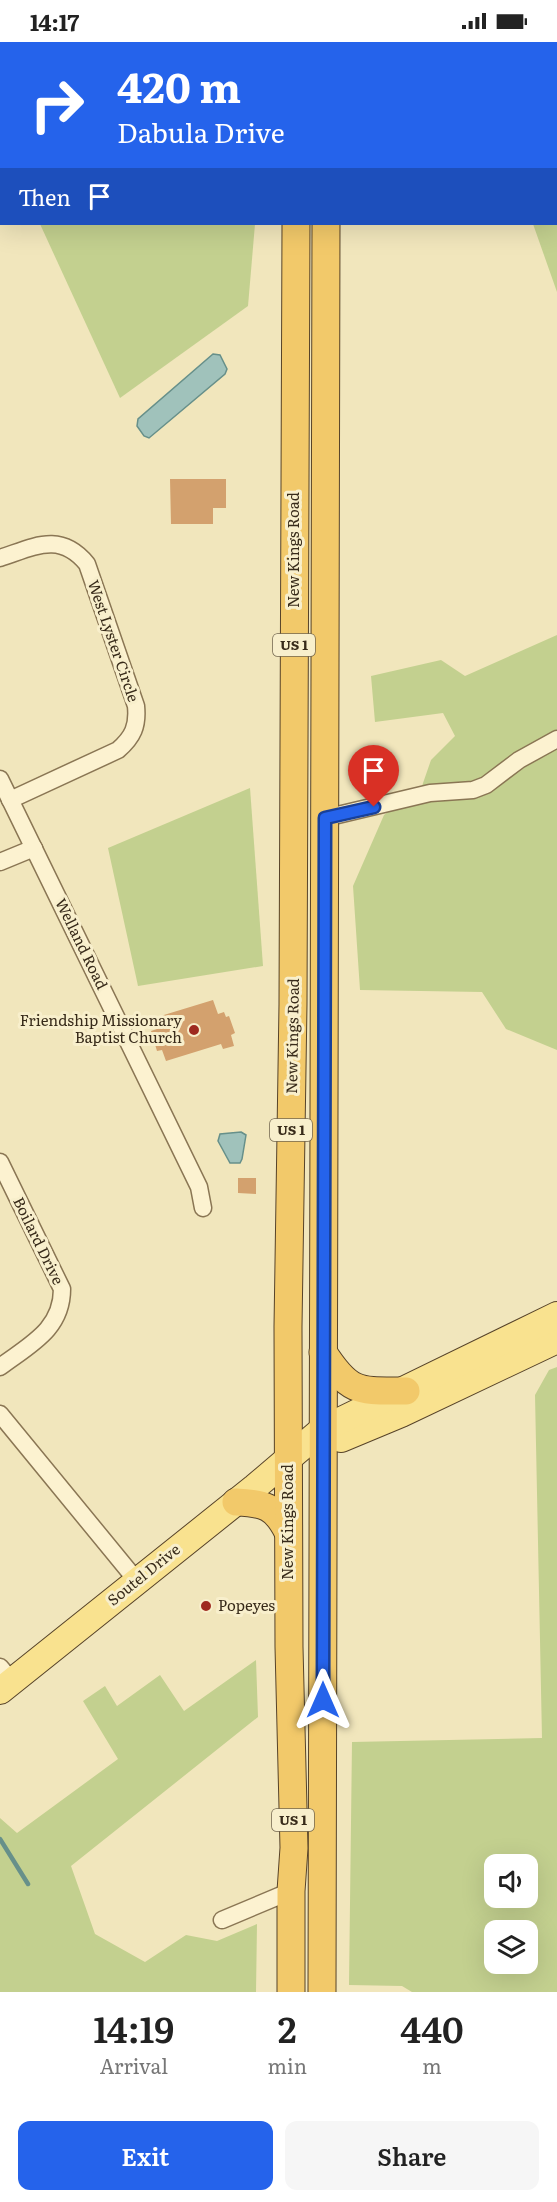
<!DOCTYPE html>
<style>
body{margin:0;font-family:Literata,serif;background:#f6f6f6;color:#222;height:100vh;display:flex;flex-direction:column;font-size:22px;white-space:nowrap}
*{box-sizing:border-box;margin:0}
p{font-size:20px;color:#767676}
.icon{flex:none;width:33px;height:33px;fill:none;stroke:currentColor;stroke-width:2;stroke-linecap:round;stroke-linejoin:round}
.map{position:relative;height:1950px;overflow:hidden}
.side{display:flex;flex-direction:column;background:#fff;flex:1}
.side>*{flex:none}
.hud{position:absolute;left:0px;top:0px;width:558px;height:183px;box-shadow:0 6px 24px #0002;background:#2563eb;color:#fff;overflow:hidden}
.fabs{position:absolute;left:484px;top:1812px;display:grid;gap:12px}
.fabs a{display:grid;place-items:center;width:54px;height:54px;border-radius:12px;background:#fff;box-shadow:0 6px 24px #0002;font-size:30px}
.pin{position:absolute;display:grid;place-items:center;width:51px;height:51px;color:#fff;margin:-62px -26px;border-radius:50% 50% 50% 0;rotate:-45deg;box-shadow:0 0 6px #0007}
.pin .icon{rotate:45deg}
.me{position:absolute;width:66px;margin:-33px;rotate:0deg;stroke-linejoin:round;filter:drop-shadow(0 0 4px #0008)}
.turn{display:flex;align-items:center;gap:21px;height:126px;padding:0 18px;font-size:27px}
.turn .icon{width:78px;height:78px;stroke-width:2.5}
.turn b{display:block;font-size:42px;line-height:51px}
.then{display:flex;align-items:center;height:57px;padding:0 18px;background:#0003;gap:12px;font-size:22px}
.eta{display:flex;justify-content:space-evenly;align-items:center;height:102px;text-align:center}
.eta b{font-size:36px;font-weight:600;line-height:42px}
.primary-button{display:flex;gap:12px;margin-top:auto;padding:12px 18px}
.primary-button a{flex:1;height:69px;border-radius:12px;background:#2563eb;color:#fff;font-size:24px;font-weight:600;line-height:69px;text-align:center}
.primary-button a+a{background:#f6f6f6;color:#222}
.status{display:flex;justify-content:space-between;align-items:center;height:42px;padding:0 30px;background:#fff;direction:ltr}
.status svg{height:16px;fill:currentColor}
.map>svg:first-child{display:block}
.green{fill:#c3d08f;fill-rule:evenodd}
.water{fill:#a0c2bb;stroke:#67908a;stroke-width:1.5}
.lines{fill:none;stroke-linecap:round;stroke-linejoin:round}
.stream{stroke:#67908a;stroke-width:4.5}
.building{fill:#d3a16e}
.minor-casing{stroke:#8a7654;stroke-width:19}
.primary-casing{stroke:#574329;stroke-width:28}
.trunk-casing{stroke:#574329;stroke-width:29}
.minor{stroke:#fcf2d0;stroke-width:16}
.primary{stroke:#f9e28f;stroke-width:26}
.trunk{stroke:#f2c96a;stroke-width:27}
.route-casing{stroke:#184099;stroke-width:15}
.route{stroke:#2563eb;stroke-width:10}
.poi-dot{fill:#9e2a1f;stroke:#f8efcc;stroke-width:2}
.labels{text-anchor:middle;stroke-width:6;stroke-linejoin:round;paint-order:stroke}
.shield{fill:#f8efcc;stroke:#72664f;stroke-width:1.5}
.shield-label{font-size:14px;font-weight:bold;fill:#382b1a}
.street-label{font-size:15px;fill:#382b1a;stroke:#f8efcc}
.poi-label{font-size:15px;fill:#382b1a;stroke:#f8efcc;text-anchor:end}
</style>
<div class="status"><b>14:17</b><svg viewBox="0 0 49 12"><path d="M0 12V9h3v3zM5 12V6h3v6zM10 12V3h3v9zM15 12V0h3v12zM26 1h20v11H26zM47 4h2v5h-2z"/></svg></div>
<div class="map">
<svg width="557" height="1950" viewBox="0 0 557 1950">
<rect width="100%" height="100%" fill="#f1e6bc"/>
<!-- green -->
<g class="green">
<polygon points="468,0 557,0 557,250 533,182 556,182 556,2"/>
<polygon points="40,182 255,182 248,264 120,356"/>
<polygon points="557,593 557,1008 506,987 482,950 360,948 353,844 384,773 422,744 431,718 455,694 443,671 375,680 371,634 441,618 465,634"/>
<polygon points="250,746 263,924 138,944 108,806"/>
<path d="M557,1325V1950H412L402,1944L349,1943L352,1700L542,1696L535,1353L549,1328ZM495,1822H528V1856H495ZM495,1888H528V1922H495Z"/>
<polygon points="256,1618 258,1675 71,1824 95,1892 145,1920 186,1893 217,1899 257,1882 256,1950 0,1950 0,1776 17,1791 118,1717 83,1659 105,1644 117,1664 160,1633 184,1669"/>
</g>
<!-- water -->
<g class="water">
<polygon points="213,312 220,313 227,327 225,332 149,396 144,394 137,384 138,377"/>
<polygon points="241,1090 246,1093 242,1117 240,1121 230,1121 218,1099 220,1092"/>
</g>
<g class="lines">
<!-- stream -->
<polyline class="stream" points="0,1797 28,1842"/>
</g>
<!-- building -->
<g class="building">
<polygon points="170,437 226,437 226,466 213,466 213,482 171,482"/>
<polygon points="213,958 218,972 224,970 226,975 229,974 235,991 231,993 234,1004 223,1007 221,1002 166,1019 162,1008 157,1009 151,989 157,987 154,976"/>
<polygon points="238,1136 256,1136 256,1152 238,1151"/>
</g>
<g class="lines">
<!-- minor casing -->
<g class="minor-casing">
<g id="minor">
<path d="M0,516C34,505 60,489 87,522L136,664C138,684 133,695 118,708L10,758"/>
<polyline points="0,737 199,1145 203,1166"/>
<polyline points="325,776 430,751 473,748 486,743 519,718 557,697"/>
<polyline points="0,820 34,806"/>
<path d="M0,1120L62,1247C62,1288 29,1303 0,1325"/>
<polyline points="0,1372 137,1539"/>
<polyline points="0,1625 12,1639"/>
<polyline points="222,1878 291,1849"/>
</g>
</g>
<!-- primary casing -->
<g class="primary-casing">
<g id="primary">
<polyline points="341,1397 401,1372 557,1298"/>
<polyline points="0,1649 255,1445 323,1387 557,1273"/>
</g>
</g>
<!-- trunk casing -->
<g class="trunk-casing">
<g id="trunk">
<polyline points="297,2 297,0"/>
<polyline points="327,2 327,0"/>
<path d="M323,1310C350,1352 359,1349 406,1349"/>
<path d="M236,1460C264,1461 275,1464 288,1490"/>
<polyline points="291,1950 291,1849 294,1806 289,1605 288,1285 293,962 296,182"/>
<polyline points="322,1950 326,182"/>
</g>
</g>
<!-- minor -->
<use href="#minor" class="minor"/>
<!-- primary -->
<use href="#primary" class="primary"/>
<!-- trunk -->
<use href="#trunk" class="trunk"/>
</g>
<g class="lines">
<!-- route casing -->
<g class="route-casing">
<polyline id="route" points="323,1658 325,776 374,765"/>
</g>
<!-- route -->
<use href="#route" class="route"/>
</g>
<!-- markers -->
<g class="poi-dot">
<circle cx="194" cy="988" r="6"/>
<circle cx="206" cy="1564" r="6"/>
</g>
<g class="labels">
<!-- shield labels -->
<g class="shield">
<rect x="273" y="592" width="42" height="22" rx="4.5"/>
<rect x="270" y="1077" width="42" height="22" rx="4.5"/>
<rect x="272" y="1767" width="42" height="22" rx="4.5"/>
</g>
<g class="shield-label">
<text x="294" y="608">US 1</text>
<text x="291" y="1093">US 1</text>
<text x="293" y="1783">US 1</text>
</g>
<!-- street labels -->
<g class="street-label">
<text transform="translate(294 508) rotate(-90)" y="5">New Kings Road</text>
<text transform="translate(113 599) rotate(71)" y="5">West Lyster Circle</text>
<text transform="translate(81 902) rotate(64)" y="5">Welland Road</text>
<text transform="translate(293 994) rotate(-89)" y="5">New Kings Road</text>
<text transform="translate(38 1199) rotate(64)" y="5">Boilard Drive</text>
<text transform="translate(288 1480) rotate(-90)" y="5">New Kings Road</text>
<text transform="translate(144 1533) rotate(-39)" y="5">Soutel Drive</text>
</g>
<!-- poi labels -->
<g class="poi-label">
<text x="182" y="984">Friendship Missionary<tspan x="182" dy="17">Baptist Church</tspan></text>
<text x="218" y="1569" text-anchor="start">Popeyes</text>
</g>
</g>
</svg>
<div class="fabs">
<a><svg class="icon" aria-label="sound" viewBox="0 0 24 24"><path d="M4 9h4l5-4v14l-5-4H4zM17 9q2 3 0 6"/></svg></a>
<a><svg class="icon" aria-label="layers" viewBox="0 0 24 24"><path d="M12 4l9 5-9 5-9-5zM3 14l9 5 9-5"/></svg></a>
</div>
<div class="pin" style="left:374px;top:765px;background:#d93025"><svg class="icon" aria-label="arrive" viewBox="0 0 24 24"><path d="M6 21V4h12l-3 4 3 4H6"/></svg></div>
<svg class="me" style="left:323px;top:1658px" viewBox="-20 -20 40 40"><path d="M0-17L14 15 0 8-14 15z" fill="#2563eb" stroke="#fff" stroke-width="4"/></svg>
<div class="hud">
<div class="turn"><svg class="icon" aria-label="right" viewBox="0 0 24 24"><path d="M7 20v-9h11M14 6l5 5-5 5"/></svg><div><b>420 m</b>Dabula Drive</div></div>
<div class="then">Then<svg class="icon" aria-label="arrive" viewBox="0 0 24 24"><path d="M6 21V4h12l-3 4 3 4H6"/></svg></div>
</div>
</div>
<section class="side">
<div class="eta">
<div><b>14:19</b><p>Arrival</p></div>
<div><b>2</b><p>min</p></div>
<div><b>440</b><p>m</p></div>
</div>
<div class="primary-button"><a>Exit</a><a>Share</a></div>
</section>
